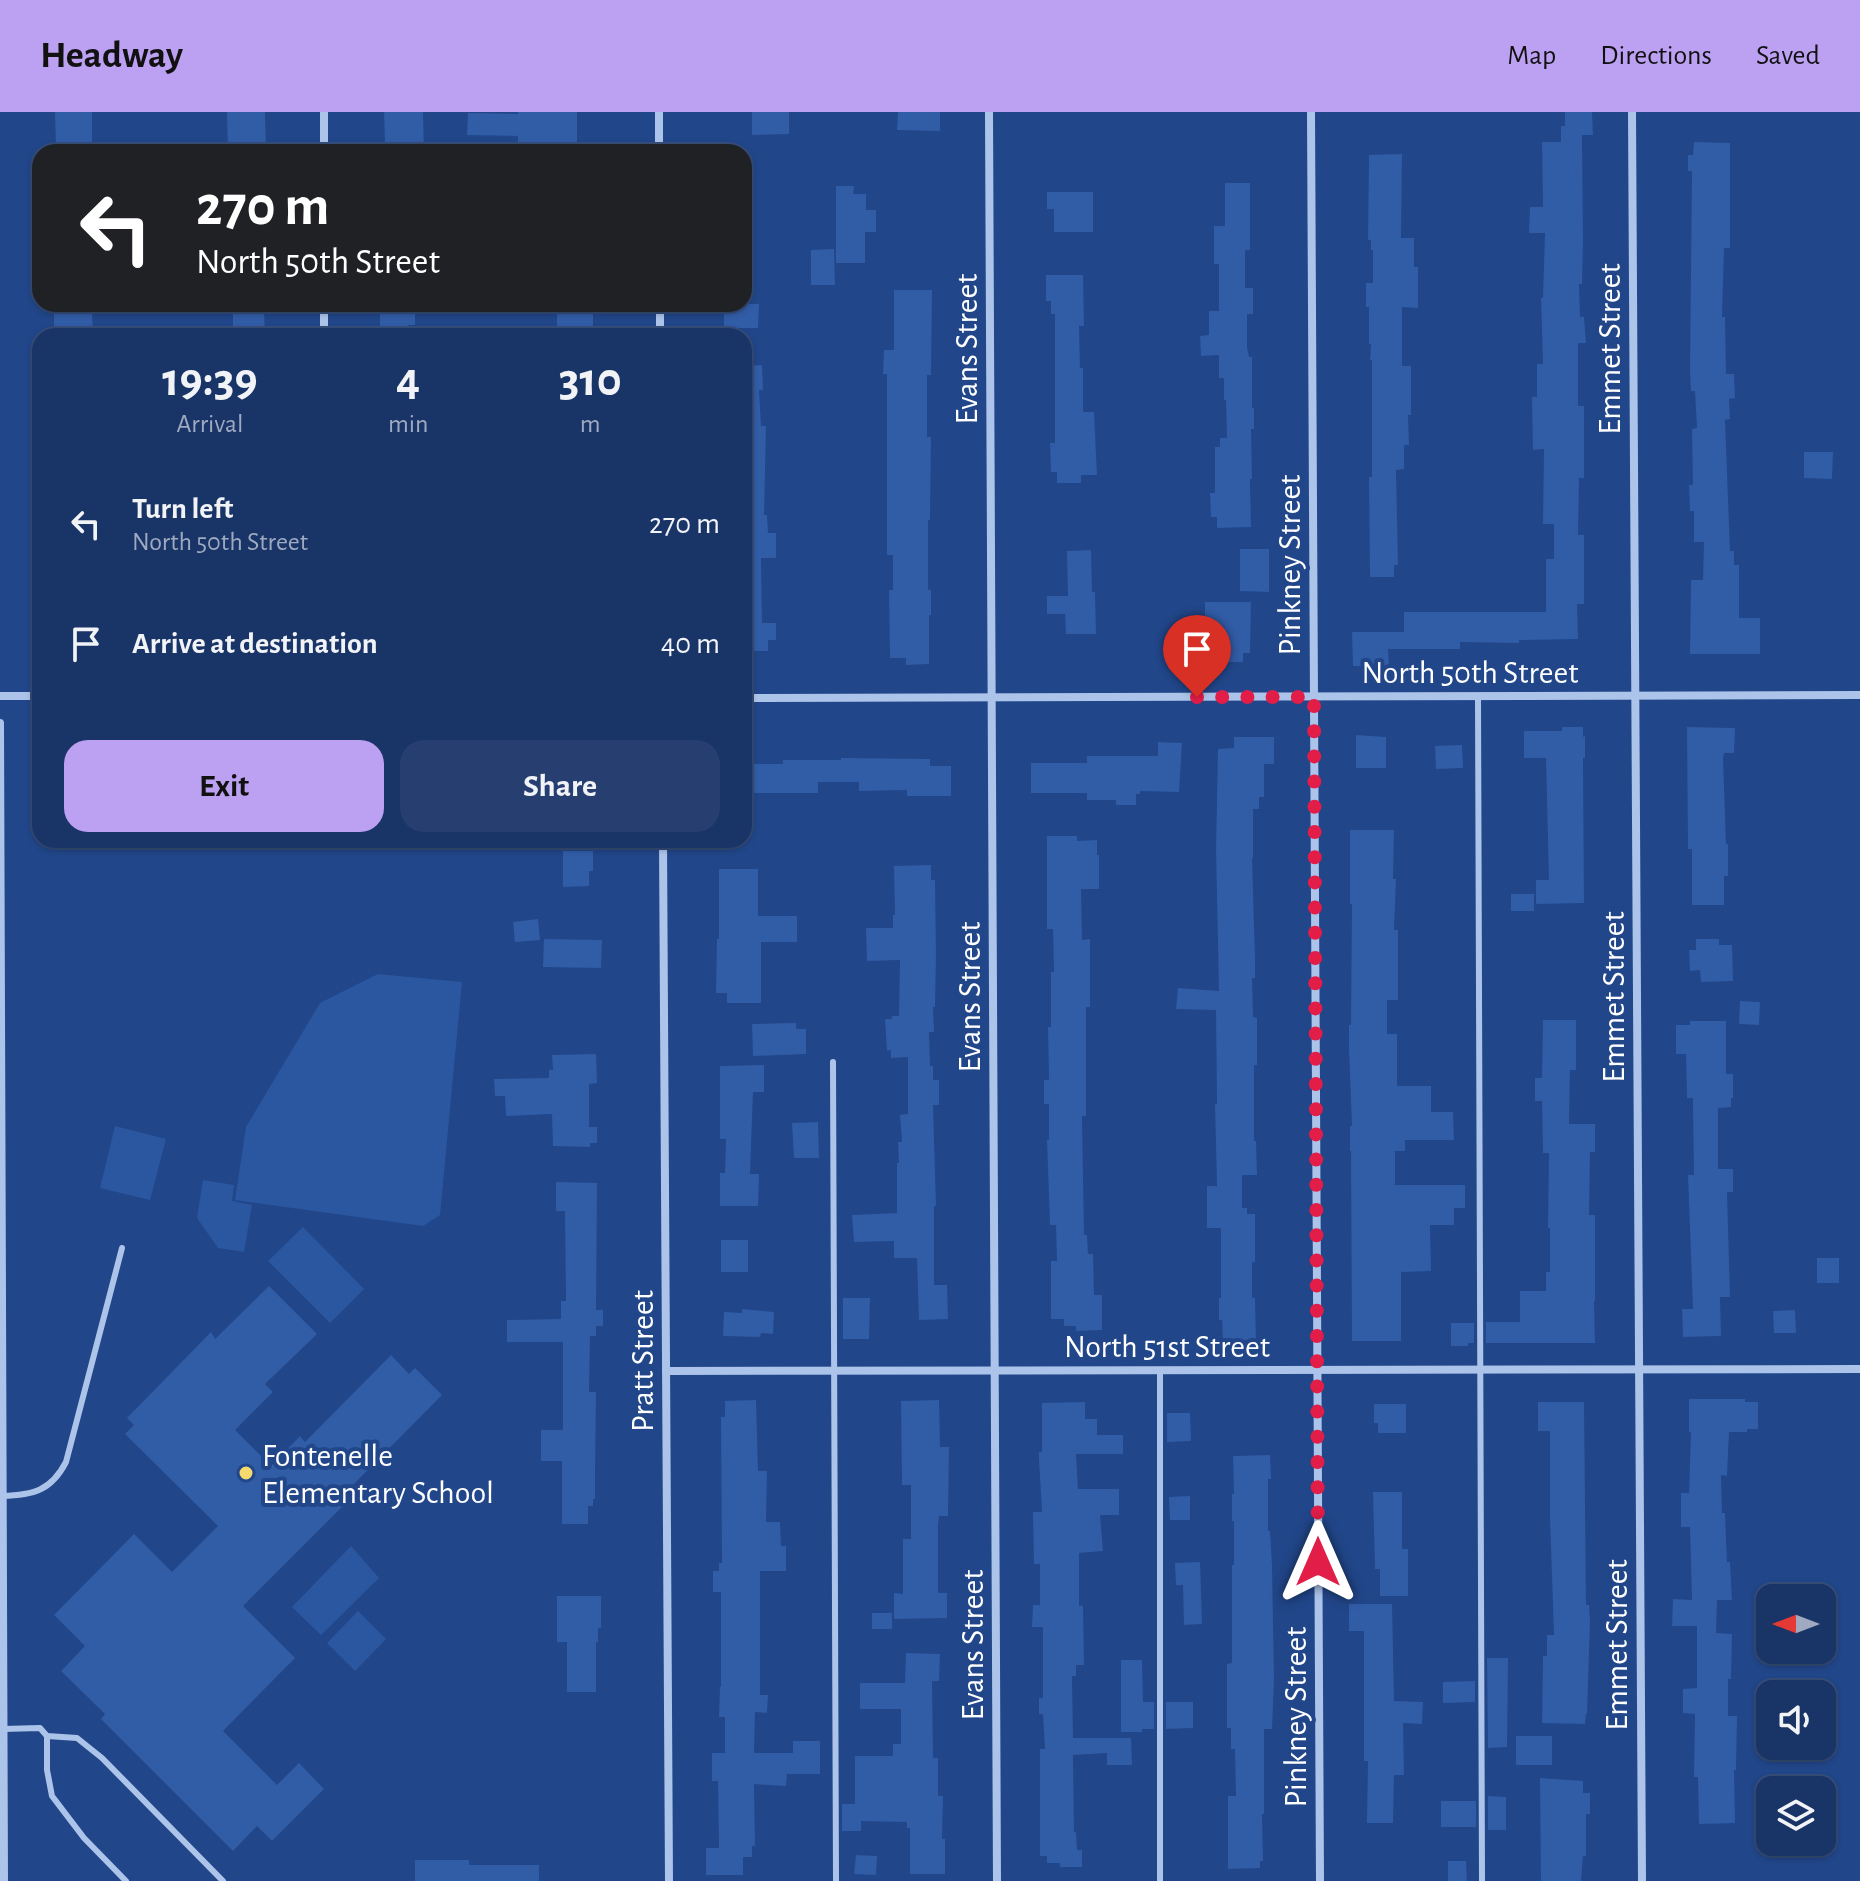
<!DOCTYPE html>
<style>
body{margin:0;font-family:"Alegreya Sans",sans-serif;background:#263f70;color:#f1f3f6;height:100vh;display:flex;flex-direction:column;font-size:30px;white-space:nowrap}
*{box-sizing:border-box;margin:0}
p{font-size:26px;color:#9faac0}
.icon{flex:none;width:44px;height:44px;fill:none;stroke:currentColor;stroke-width:2;stroke-linecap:round;stroke-linejoin:round}
.map{position:relative;flex:1;overflow:hidden}
.details{position:absolute;left:32px;top:216px;width:720px;height:520px;display:flex;flex-direction:column;background:#193467;border-radius:24px;box-shadow:0 2px 6px #0004,0 0 0 2px #374f7b}
.details>*{flex:none}
.hud{position:absolute;left:32px;top:32px;width:720px;height:168px;border-radius:24px;box-shadow:0 2px 6px #0004,0 0 0 2px #374f7b;background:#202124;color:#fff;overflow:hidden}
.needle{width:52px;rotate:270deg}
.buttons{position:absolute;left:1756px;top:1472px;display:grid;gap:16px}
.buttons a{display:grid;place-items:center;width:80px;height:80px;border-radius:16px;background:#193467;box-shadow:0 2px 6px #0004,0 0 0 2px #374f7b;font-size:40px}
.pin{position:absolute;display:grid;place-items:center;width:68px;height:68px;color:#fff;margin:-82px -34px;border-radius:50% 50% 50% 0;rotate:-45deg;box-shadow:0 0 8px #0007}
.pin .icon{rotate:45deg}
.me{position:absolute;width:88px;margin:-44px;rotate:0deg;stroke-linejoin:round;filter:drop-shadow(0 0 6px #0008)}
.turn{display:flex;align-items:center;gap:28px;height:168px;padding:0 32px;font-size:36px}
.turn .icon{width:104px;height:104px;stroke-width:2.5}
.turn b{display:block;font-size:56px;line-height:68px}
.eta{display:flex;justify-content:space-evenly;align-items:center;height:136px;text-align:center}
.eta b{font-size:48px;font-weight:700;line-height:56px}
.cta{display:flex;gap:16px;margin-top:auto;padding:16px 32px}
.cta a{flex:1;height:92px;border-radius:24px;background:#bca0f2;color:#111;font-size:32px;font-weight:700;line-height:92px;text-align:center}
.cta a+a{background:#263f70;color:#f1f3f6}
ul{padding:0;list-style:none}
li{display:flex;align-items:center;gap:24px;height:120px;padding:0 32px}
li div{flex:1}
li b{display:block;font-size:30px}
li em{font-style:normal}
header{display:flex;align-items:center;gap:48px;box-sizing:border-box;height:112px;padding:0 40px;background:#bca0f2;color:#111}
header strong{font-size:38px}
nav{display:flex;gap:44px;margin-inline-start:auto;font-size:28px}
.map>svg:first-child{display:block}
.green{fill:#2b57a1}
.building{fill:#315ca6}
.lines{fill:none;stroke-linecap:round;stroke-linejoin:round}
.service{stroke:#adc4ea;stroke-width:6}
.minor{stroke:#adc4ea;stroke-width:8}
.route{stroke:#e11d48;stroke-width:14;stroke-dasharray:0 25.2}
.poi-dot{fill:#f7da6e;stroke:#214689;stroke-width:3}
.labels{text-anchor:middle;stroke-width:8;stroke-linejoin:round;paint-order:stroke}
.street-label{font-size:32px;fill:#fff;stroke:#214689}
.poi-label{font-size:32px;fill:#fff;stroke:#214689;text-anchor:start}
</style>
<header>
<strong>Headway</strong>
<nav><a>Map</a><a>Directions</a><a>Saved</a></nav>
</header>
<div class="map">
<svg width="1860" height="1769" viewBox="0 0 1860 1769">
<rect width="100%" height="100%" fill="#214689"/>
<!-- green -->
<g class="green">
<polygon points="378,862 462,870 440,1103 423,1114 235,1088 246,1015 320,891"/>
<polygon points="115,1014 166,1027 150,1088 100,1076"/>
<polygon points="203,1068 234,1073 232,1089 252,1093 244,1140 218,1136 197,1106"/>
<polygon points="303,1115 364,1177 330,1211 268,1149"/>
<polygon points="351,1434 379,1466 321,1523 292,1495"/>
<polygon points="358,1499 386,1527 355,1559 327,1531"/>
</g>
<!-- building -->
<g class="building">
<polygon points="55,0 92,0 92,37 56,37"/>
<polygon points="227,0 265,0 266,40 228,40"/>
<polygon points="384,0 423,0 424,40 389,40 389,31 385,31"/>
<polygon points="518,0 577,0 577,34 541,35 541,38 518,38 518,24 467,23 468,1 518,2"/>
<polygon points="752,0 789,0 789,22 752,23"/>
<polygon points="898,0 940,0 940,19 897,18"/>
<polygon points="1565,0 1592,0 1593,23 1582,23 1583,130 1582,172 1579,172 1580,205 1584,205 1586,231 1578,231 1578,294 1584,294 1584,366 1579,366 1578,423 1584,423 1584,492 1577,492 1578,527 1519,528 1519,531 1460,530 1460,537 1388,537 1389,554 1353,554 1352,520 1404,520 1404,500 1546,500 1546,447 1554,447 1554,412 1543,412 1544,337 1533,338 1532,285 1537,285 1537,252 1543,252 1541,186 1543,186 1545,121 1529,121 1530,95 1543,95 1542,30 1561,30 1561,14 1565,14"/>
<polygon points="1694,30 1730,31 1730,136 1724,136 1722,205 1725,205 1726,262 1734,262 1735,286 1729,287 1730,307 1725,308 1730,439 1734,439 1734,453 1739,453 1739,506 1760,506 1760,542 1690,542 1691,468 1703,468 1704,430 1694,430 1694,399 1690,399 1689,373 1693,373 1692,317 1697,316 1695,279 1691,279 1690,258 1692,59 1688,59 1688,43 1693,43"/>
<polygon points="1402,42 1401,126 1414,126 1414,155 1418,155 1418,196 1402,195 1402,254 1411,254 1411,303 1408,303 1409,333 1404,333 1404,357 1396,358 1398,453 1394,453 1394,465 1370,465 1369,365 1372,365 1372,248 1370,248 1371,232 1369,232 1369,195 1366,195 1366,171 1373,171 1373,138 1371,138 1371,128 1368,128 1369,43"/>
<polygon points="1225,71 1250,71 1250,138 1245,138 1245,176 1253,176 1253,202 1247,202 1247,235 1249,245 1252,245 1252,296 1254,296 1254,317 1251,317 1252,367 1250,367 1251,415 1217,416 1217,405 1211,405 1210,381 1215,381 1215,335 1220,335 1220,326 1227,326 1226,288 1224,288 1224,266 1219,266 1219,243 1201,244 1200,224 1209,223 1209,199 1219,199 1219,152 1214,152 1214,114 1225,114"/>
<polygon points="836,74 854,74 853,82 866,82 866,98 876,98 876,120 865,120 865,151 836,151"/>
<polygon points="1047,80 1093,80 1093,120 1054,120 1054,97 1047,97"/>
<polygon points="834,137 835,173 811,173 811,138"/>
<polygon points="1046,163 1083,163 1084,214 1079,214 1080,256 1083,256 1083,300 1094,300 1097,363 1081,363 1081,371 1057,371 1057,360 1051,360 1050,331 1055,331 1055,202 1051,202 1051,189 1046,189"/>
<polygon points="894,178 932,178 931,263 927,263 927,325 931,325 930,408 928,408 928,478 931,478 931,503 929,503 929,552 906,553 906,546 890,546 889,478 893,478 893,443 887,443 887,262 883,262 884,238 894,238"/>
<polygon points="380,192 415,192 415,213 408,213 408,224 380,224"/>
<polygon points="557,192 585,192 585,196 593,196 593,217 557,217"/>
<polygon points="724,192 759,192 758,216 724,216"/>
<polygon points="264,198 265,224 233,224 233,199"/>
<polygon points="92,199 93,224 54,224 54,200"/>
<polygon points="762,253 763,278 759,278 761,314 766,314 764,403 767,403 768,421 776,421 776,446 761,446 762,511 776,511 776,528 768,528 768,539 744,539 744,254"/>
<polygon points="1804,340 1833,340 1832,367 1804,366"/>
<polygon points="1240,437 1269,437 1269,480 1240,479"/>
<polygon points="1091,438 1092,480 1095,480 1096,522 1066,522 1065,502 1047,502 1047,484 1068,484 1067,439"/>
<polygon points="1205,490 1251,490 1250,541 1243,541 1243,550 1214,550 1214,514 1205,514"/>
<polygon points="1562,615 1583,615 1583,625 1585,624 1585,646 1583,646 1584,791 1536,792 1536,768 1549,768 1546,646 1524,646 1524,619 1562,619"/>
<polygon points="1687,615 1735,616 1734,641 1724,641 1723,647 1726,732 1728,732 1728,764 1724,764 1724,793 1692,793 1692,737 1688,737"/>
<polygon points="1356,623 1386,625 1386,656 1356,656"/>
<polygon points="1234,625 1274,625 1274,652 1264,652 1264,685 1259,685 1259,697 1253,697 1253,746 1252,746 1255,845 1255,866 1252,866 1253,905 1257,906 1257,953 1254,953 1254,1029 1256,1029 1257,1063 1242,1063 1242,1096 1247,1096 1247,1102 1255,1102 1255,1150 1252,1150 1252,1186 1255,1186 1256,1228 1223,1228 1222,1208 1219,1208 1219,1186 1221,1186 1221,1116 1207,1116 1207,1074 1217,1074 1215,992 1217,992 1216,898 1176,897 1178,876 1219,879 1216,738 1218,637 1234,636"/>
<polygon points="1158,630 1182,631 1179,680 1140,679 1140,682 1136,682 1136,693 1116,693 1116,688 1087,688 1087,681 1031,681 1031,651 1087,651 1087,644 1158,644"/>
<polygon points="1462,633 1463,656 1436,657 1435,634"/>
<polygon points="841,646 930,647 930,654 951,654 951,684 907,684 907,678 859,679 859,670 818,670 818,681 744,681 744,652 783,652 783,648 841,648"/>
<polygon points="1350,718 1394,718 1393,767 1396,767 1394,818 1398,818 1398,888 1387,888 1387,922 1397,922 1397,974 1431,974 1431,1000 1453,1000 1454,1028 1405,1028 1405,1039 1395,1039 1395,1073 1465,1073 1465,1096 1454,1096 1454,1113 1430,1113 1431,1159 1401,1160 1401,1229 1352,1229 1351,1039 1350,1039 1350,1014 1352,1014 1349,937 1349,913 1351,913 1352,792 1350,792"/>
<polygon points="1047,724 1077,724 1077,729 1097,728 1097,743 1099,743 1099,777 1081,777 1082,828 1090,827 1090,895 1086,895 1086,1004 1082,1004 1084,1123 1087,1123 1088,1142 1093,1142 1094,1183 1102,1183 1102,1218 1076,1219 1076,1214 1064,1214 1064,1207 1051,1207 1051,1149 1057,1149 1056,1113 1050,1113 1047,1028 1049,1028 1049,992 1044,992 1044,968 1049,968 1048,915 1051,915 1051,860 1054,860 1053,817 1047,817"/>
<polygon points="563,739 593,739 593,759 589,759 589,774 563,775"/>
<polygon points="931,753 931,768 935,768 936,842 935,895 933,895 934,920 929,920 930,954 933,954 933,968 939,968 939,993 933,993 936,1094 934,1094 934,1173 947,1173 948,1207 919,1208 917,1146 894,1146 894,1129 854,1130 852,1103 897,1101 897,1051 899,1051 898,1030 902,1030 900,1003 908,1002 908,945 891,946 891,938 887,939 885,907 892,907 892,904 899,904 900,848 867,849 866,816 893,816 893,803 895,803 894,754"/>
<polygon points="719,757 758,757 758,804 797,804 797,830 761,830 761,891 727,891 727,881 716,881 717,827 719,827"/>
<rect x="1511" y="782" width="23" height="17"/>
<polygon points="538,807 540,828 515,830 513,810"/>
<polygon points="544,827 602,828 601,856 543,855"/>
<polygon points="1696,827 1719,827 1719,833 1732,833 1733,869 1701,870 1700,858 1690,859 1689,838 1696,838"/>
<polygon points="1740,889 1760,890 1759,913 1739,912"/>
<polygon points="1543,908 1576,908 1576,958 1570,958 1569,1012 1595,1012 1595,1040 1590,1040 1589,1103 1595,1103 1595,1189 1594,1189 1595,1231 1486,1231 1486,1210 1520,1210 1520,1179 1546,1179 1546,1160 1550,1160 1550,1116 1548,1116 1549,1041 1543,1041 1542,989 1535,989 1535,966 1542,966"/>
<polygon points="1690,909 1726,909 1726,962 1733,962 1733,986 1731,986 1731,995 1718,996 1718,1057 1733,1057 1733,1080 1727,1080 1730,1185 1720,1185 1721,1224 1683,1225 1682,1197 1693,1197 1688,1063 1694,1063 1693,996 1693,986 1687,986 1686,942 1676,942 1676,913 1690,913"/>
<polygon points="796,911 796,917 806,917 806,942 753,944 752,912"/>
<polygon points="596,942 597,971 589,972 589,1015 597,1015 597,1031 590,1031 590,1035 553,1034 552,1002 506,1004 505,984 495,984 494,967 549,966 549,958 553,958 552,943"/>
<polygon points="764,953 764,980 753,980 750,1062 759,1062 758,1094 720,1094 720,1061 725,1061 726,1027 720,1027 720,954"/>
<polygon points="818,1010 819,1046 794,1046 792,1011"/>
<polygon points="556,1070 597,1071 596,1198 603,1198 603,1214 596,1214 596,1224 590,1224 589,1280 596,1280 595,1363 595,1387 593,1387 593,1394 588,1394 588,1412 562,1412 562,1349 541,1349 541,1318 563,1318 563,1230 507,1230 507,1208 561,1207 561,1189 566,1189 565,1099 556,1099"/>
<rect x="721" y="1128" width="27" height="32"/>
<rect x="1817" y="1146" width="22" height="25"/>
<polygon points="269,1174 317,1222 265,1272 273,1280 235,1318 271,1354 300,1324 305,1330 391,1243 409,1262 415,1256 442,1283 346,1380 351,1386 243,1494 295,1546 223,1619 277,1673 299,1651 324,1677 272,1729 257,1714 233,1739 101,1607 105,1602 61,1559 85,1534 54,1503 134,1422 172,1460 218,1414 125,1322 134,1313 127,1306 211,1220 215,1227"/>
<polygon points="843,1186 870,1186 869,1227 843,1227"/>
<polygon points="742,1197 774,1200 773,1222 761,1221 760,1225 723,1224 724,1200 742,1201"/>
<polygon points="1795,1198 1796,1221 1774,1221 1773,1199"/>
<polygon points="1451,1211 1474,1211 1474,1231 1468,1231 1468,1234 1451,1234"/>
<polygon points="1689,1287 1745,1287 1745,1290 1758,1290 1758,1317 1747,1317 1747,1320 1729,1320 1727,1364 1721,1363 1722,1401 1725,1401 1727,1450 1730,1450 1732,1488 1717,1488 1716,1521 1732,1522 1731,1567 1728,1567 1728,1604 1737,1604 1736,1658 1734,1658 1735,1711 1699,1712 1698,1665 1694,1665 1695,1602 1683,1601 1683,1577 1697,1576 1697,1514 1672,1514 1673,1487 1692,1488 1690,1415 1681,1415 1681,1381 1689,1381 1691,1320 1689,1320"/>
<polygon points="756,1288 758,1359 767,1359 766,1410 780,1410 781,1434 786,1434 786,1459 760,1459 760,1583 768,1583 767,1601 755,1600 754,1641 793,1641 793,1629 820,1629 820,1662 787,1662 786,1674 754,1672 755,1734 752,1734 752,1745 743,1745 743,1763 706,1763 706,1736 719,1736 718,1669 712,1669 712,1641 725,1641 725,1605 719,1605 720,1575 721,1575 721,1480 713,1480 713,1459 719,1459 719,1451 722,1451 721,1305 725,1305 725,1289"/>
<polygon points="939,1288 940,1335 949,1335 948,1404 939,1404 938,1413 938,1481 947,1481 947,1506 894,1507 894,1481 903,1482 903,1427 911,1427 911,1373 902,1373 901,1289"/>
<polygon points="1085,1290 1085,1307 1097,1307 1097,1323 1123,1323 1123,1342 1076,1342 1078,1377 1119,1377 1119,1403 1100,1403 1103,1439 1079,1441 1079,1494 1083,1494 1084,1553 1076,1553 1076,1564 1072,1564 1073,1626 1131,1626 1132,1653 1107,1653 1107,1641 1073,1643 1074,1720 1076,1720 1077,1738 1082,1738 1082,1755 1060,1755 1060,1751 1047,1751 1047,1744 1040,1744 1040,1637 1045,1637 1043,1602 1039,1602 1039,1586 1043,1586 1043,1515 1032,1515 1033,1493 1040,1493 1040,1452 1034,1452 1033,1400 1042,1400 1039,1348 1039,1340 1042,1340 1042,1291"/>
<polygon points="1538,1290 1584,1290 1586,1493 1589,1493 1590,1510 1587,1601 1586,1601 1585,1612 1542,1611 1543,1544 1547,1544 1547,1523 1554,1523 1550,1406 1550,1319 1538,1319"/>
<polygon points="1374,1292 1406,1292 1406,1321 1378,1321 1378,1311 1374,1311"/>
<polygon points="1167,1301 1190,1301 1191,1329 1167,1330"/>
<polygon points="1270,1343 1271,1367 1268,1367 1268,1419 1270,1419 1272,1453 1274,1567 1272,1617 1264,1617 1264,1702 1262,1702 1263,1749 1260,1749 1260,1756 1228,1757 1228,1684 1236,1684 1235,1637 1231,1637 1231,1616 1227,1616 1227,1552 1232,1551 1232,1453 1234,1453 1234,1409 1232,1409 1232,1382 1234,1382 1233,1344"/>
<polygon points="1373,1380 1402,1380 1402,1437 1408,1437 1408,1484 1380,1484 1380,1457 1375,1457"/>
<polygon points="1190,1384 1190,1408 1170,1408 1169,1385"/>
<polygon points="1200,1450 1202,1512 1184,1513 1183,1473 1176,1473 1175,1451"/>
<polygon points="557,1484 601,1484 601,1516 598,1516 598,1530 596,1530 596,1580 567,1580 567,1530 557,1530"/>
<polygon points="1349,1492 1392,1492 1394,1589 1423,1590 1422,1612 1403,1611 1404,1663 1394,1663 1393,1711 1367,1711 1368,1649 1364,1649 1364,1519 1349,1519"/>
<rect x="872" y="1501" width="20" height="16"/>
<polygon points="906,1541 940,1542 939,1569 932,1569 933,1646 938,1646 938,1684 943,1684 942,1727 945,1727 945,1762 910,1762 910,1716 907,1716 907,1710 861,1709 861,1719 842,1719 842,1692 855,1692 855,1644 893,1644 893,1632 901,1632 901,1597 860,1597 860,1571 905,1571"/>
<polygon points="1487,1546 1508,1546 1507,1635 1488,1636"/>
<polygon points="1121,1548 1142,1548 1143,1590 1154,1590 1154,1617 1142,1617 1142,1620 1121,1620"/>
<polygon points="1475,1569 1475,1590 1443,1591 1443,1570"/>
<polygon points="1166,1590 1193,1590 1193,1616 1166,1617"/>
<rect x="1516" y="1624" width="36" height="29"/>
<polygon points="1540,1666 1583,1669 1583,1681 1590,1681 1590,1702 1586,1702 1586,1744 1583,1744 1581,1769 1541,1769"/>
<polygon points="1488,1684 1506,1685 1506,1718 1488,1718"/>
<rect x="1441" y="1689" width="35" height="26"/>
<polygon points="856,1743 877,1744 876,1763 854,1762"/>
<polygon points="415,1748 469,1748 469,1753 539,1753 539,1769 415,1769"/>
<polygon points="1448,1749 1466,1749 1467,1769 1448,1769"/>
</g>
<g class="lines">
<!-- service -->
<g class="service">
<polyline points="1478,584 1482,1769"/>
<polyline points="833,950 836,1769"/>
<polyline points="1160,1258 1160,1769"/>
<path d="M2,1384C33,1383 51,1379 66,1350L122,1136"/>
<polyline points="3,1617 40,1616 47,1624 77,1626 102,1646 223,1769"/>
<polyline points="47,1624 47,1658 52,1684 84,1726 126,1769"/>
</g>
<!-- minor -->
<g class="minor">
<polyline points="324,0 324,40"/>
<polyline points="659,0 659,40"/>
<polyline points="989,0 997,1769"/>
<polyline points="1311,0 1320,1769"/>
<polyline points="1632,0 1642,1769"/>
<polyline points="324,192 324,224"/>
<polyline points="660,192 660,224"/>
<polyline points="0,584 40,584"/>
<polyline points="744,586 1860,583"/>
<polyline points="0,611 4,1769"/>
<polyline points="663,728 669,1769"/>
<polyline points="666,1259 1860,1257"/>
</g>
</g>
<g class="lines">
<!-- route -->
<polyline class="route" points="1197,585 1314,585 1318,1450"/>
</g>
<!-- markers -->
<circle class="poi-dot" cx="246" cy="1361" r="8"/>
<g class="labels">
<!-- street labels -->
<g class="street-label">
<text transform="translate(966 237) rotate(-90)" y="11">Evans Street</text>
<text transform="translate(1609 237) rotate(-90)" y="11">Emmet Street</text>
<text transform="translate(1289 453) rotate(-90)" y="11">Pinkney Street</text>
<text x="1470" y="571">North 50th Street</text>
<text transform="translate(969 885) rotate(-90)" y="11">Evans Street</text>
<text transform="translate(1613 885) rotate(-90)" y="11">Emmet Street</text>
<text x="1167" y="1245">North 51st Street</text>
<text transform="translate(642 1249) rotate(-90)" y="11">Pratt Street</text>
<text transform="translate(972 1533) rotate(-90)" y="11">Evans Street</text>
<text transform="translate(1616 1533) rotate(-90)" y="11">Emmet Street</text>
<text transform="translate(1295 1605) rotate(-90)" y="11">Pinkney Street</text>
</g>
<!-- poi labels -->
<g class="poi-label">
<text x="262" y="1354">Fontenelle<tspan x="262" dy="37">Elementary School</tspan></text>
</g>
</g>
</svg>
<div class="buttons">
<a><svg class="needle" viewBox="-14 -14 28 28"><path d="M0-13l5 13h-10z" fill="#e53935"/><path d="M0 13l5-13h-10z" fill="#9faac0"/></svg></a>
<a><svg class="icon" aria-label="sound" viewBox="0 0 24 24"><path d="M4 9h4l5-4v14l-5-4H4zM17 9q2 3 0 6"/></svg></a>
<a><svg class="icon" aria-label="layers" viewBox="0 0 24 24"><path d="M12 4l9 5-9 5-9-5zM3 14l9 5 9-5"/></svg></a>
</div>
<div class="pin" style="left:1197px;top:585px;background:#d93025"><svg class="icon" aria-label="arrive" viewBox="0 0 24 24"><path d="M6 21V4h12l-3 4 3 4H6"/></svg></div>
<svg class="me" style="left:1318px;top:1450px" viewBox="-20 -20 40 40"><path d="M0-17L14 15 0 8-14 15z" fill="#e11d48" stroke="#fff" stroke-width="4"/></svg>
<div class="hud">
<div class="turn"><svg class="icon" aria-label="left" viewBox="0 0 24 24"><path d="M17 20v-9H6M10 6l-5 5 5 5"/></svg><div><b>270 m</b>North 50th Street</div></div>
</div>
<section class="details">
<div class="eta">
<div><b>19:39</b><p>Arrival</p></div>
<div><b>4</b><p>min</p></div>
<div><b>310</b><p>m</p></div>
</div>
<ul>
<li><svg class="icon" aria-label="left" viewBox="0 0 24 24"><path d="M17 20v-9H6M10 6l-5 5 5 5"/></svg><div><b>Turn left</b><p>North 50th Street</p></div><em>270 m</em></li>
<li><svg class="icon" aria-label="arrive" viewBox="0 0 24 24"><path d="M6 21V4h12l-3 4 3 4H6"/></svg><div><b>Arrive at destination</b></div><em>40 m</em></li>
</ul>
<div class="cta"><a>Exit</a><a>Share</a></div>
</section>
</div>
